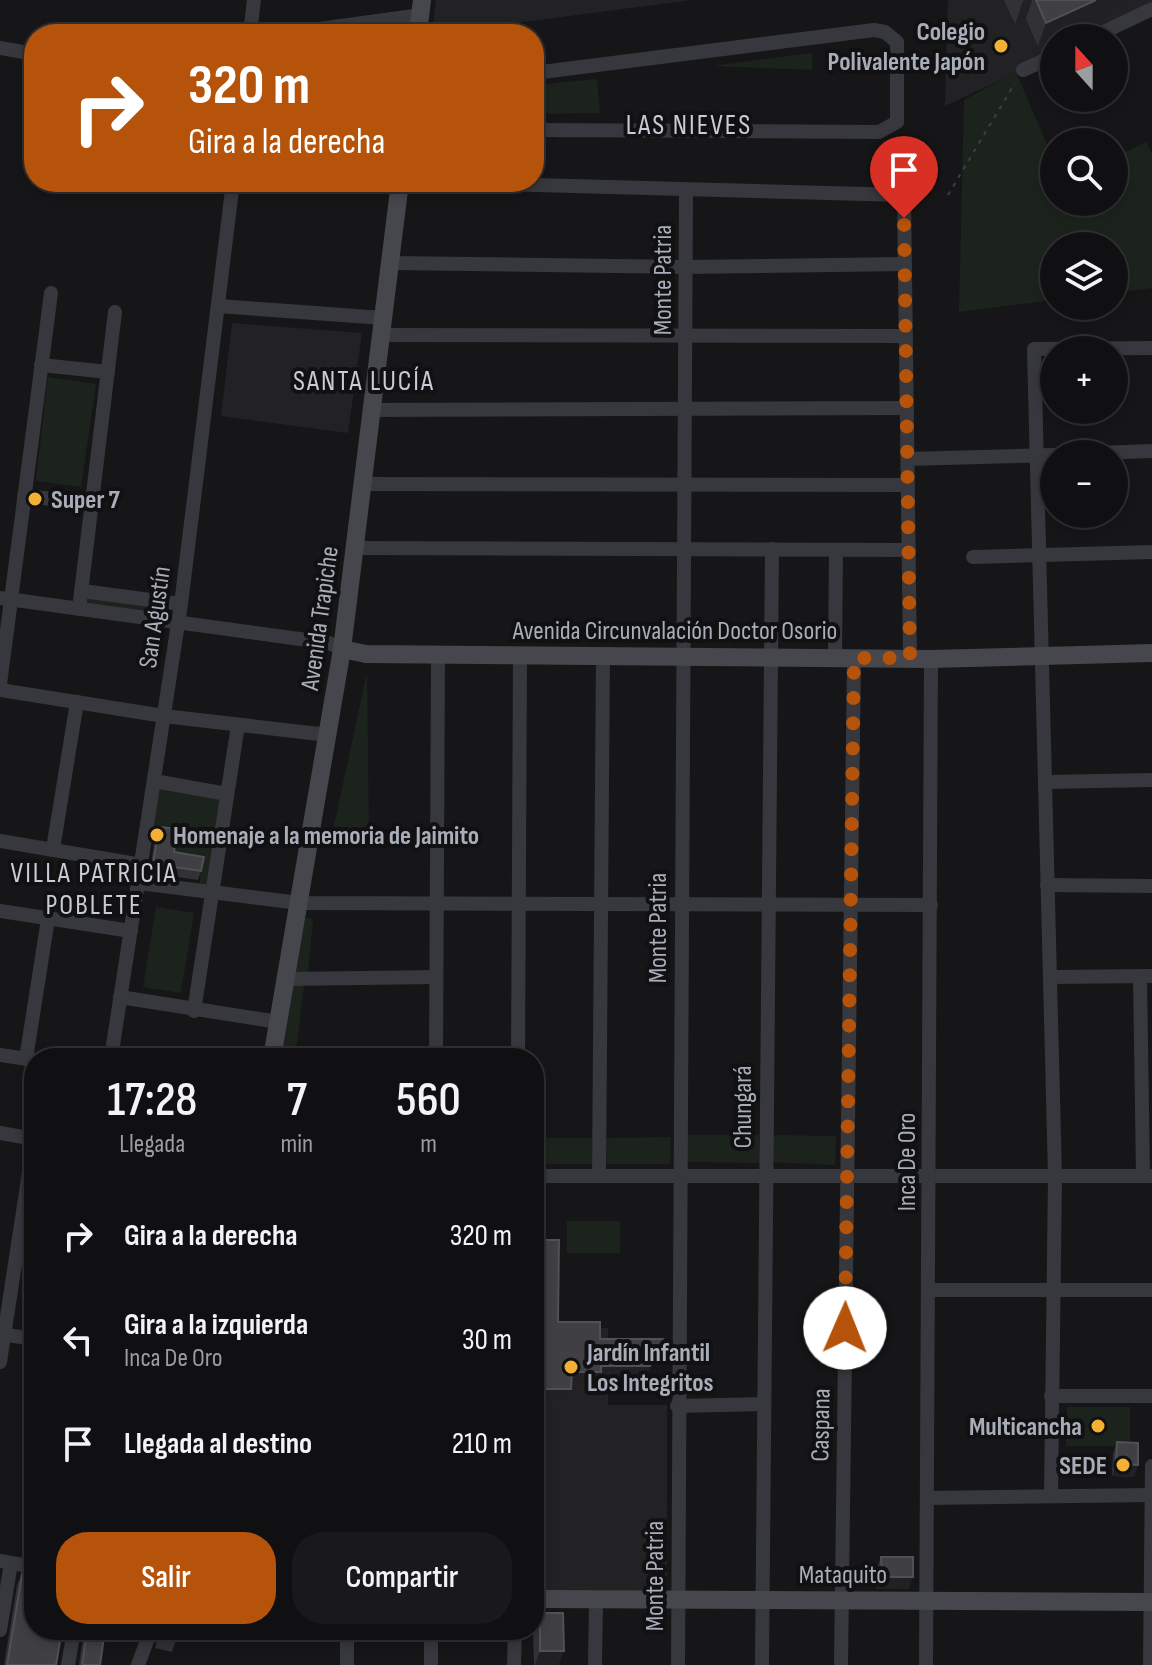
<!DOCTYPE html>
<html lang="es">
<meta charset="utf-8">
<style>
body{margin:0;font-family:"Sofia Sans Condensed",sans-serif;background:#19191b;color:#f1f3f6;height:100vh;display:flex;flex-direction:column;font-size:30px;white-space:nowrap}
*{box-sizing:border-box;margin:0}
p{font-size:26px;color:#9c9d9f}
.icon{flex:none;width:44px;height:44px;fill:none;stroke:currentColor;stroke-width:2;stroke-linecap:round;stroke-linejoin:round}
.map{position:relative;flex:1;overflow:hidden}
.details{position:absolute;left:24px;top:1048px;width:520px;height:592px;display:flex;flex-direction:column;background:#101012;border-radius:32px;box-shadow:0 4px 12px #0003,0 0 0 2px #303032}
.details>*{flex:none}
.banner{position:absolute;left:24px;top:24px;width:520px;height:168px;border-radius:32px;box-shadow:0 4px 12px #0003,0 0 0 2px #303032;background:#b45309;color:#fff;overflow:hidden}
.needle{width:52px;rotate:339deg}
.tools{position:absolute;left:1040px;top:24px;display:grid;gap:16px}
.tools a{display:grid;place-items:center;width:88px;height:88px;border-radius:50%;background:#101012;box-shadow:0 4px 12px #0003,0 0 0 2px #303032;font-size:40px}
.pin{position:absolute;display:grid;place-items:center;width:68px;height:68px;color:#fff;margin:-82px -34px;border-radius:50% 50% 50% 0;rotate:-45deg;box-shadow:0 0 8px #0007}
.pin .icon{rotate:45deg}
.me{position:absolute;width:88px;margin:-44px;rotate:1deg;stroke-linejoin:round;filter:drop-shadow(0 0 6px #0008)}
.turn{display:flex;align-items:center;gap:28px;height:168px;padding:0 32px;font-size:36px}
.turn .icon{width:104px;height:104px;stroke-width:2.5}
.turn b{display:block;font-size:56px;line-height:68px}
.eta{display:flex;justify-content:space-evenly;align-items:center;height:136px;text-align:center}
.eta b{font-size:48px;font-weight:600;line-height:56px}
.button{display:flex;gap:16px;margin-top:auto;padding:16px 32px}
.button a{flex:1;height:92px;border-radius:32px;background:#b45309;color:#fff;font-size:32px;font-weight:600;line-height:92px;text-align:center}
.button a+a{background:#19191b;color:#f1f3f6}
ul{padding:0;list-style:none}
li{display:flex;align-items:center;gap:24px;height:104px;padding:0 32px}
li div{flex:1}
li b{display:block;font-size:30px}
li em{font-style:normal}
.map>svg:first-child{display:block}
.built{fill:#222225}
.green{fill:#1c231d}
.lines{fill:none;stroke-linecap:round;stroke-linejoin:round}
.path{stroke:#3d3f44;stroke-width:2;stroke-dasharray:4 6;stroke-linecap:butt}
.street{stroke:#37383d;stroke-width:14}
.secondary{stroke:#45474d;stroke-width:18}
.wall{fill:#323236}
.shaded-wall{fill:#212124}
.building{fill:#3f3f44;stroke:#4f5156;stroke-width:2}
.route{stroke:#b45309;stroke-width:14;stroke-dasharray:0 25.2}
.poi-dot{fill:#f2b134;stroke:#111113;stroke-width:3}
.labels{text-anchor:middle;stroke-width:8;stroke-linejoin:round;paint-order:stroke}
.poi-label{font-size:26px;font-weight:bold;fill:#a8adb8;stroke:#111113;text-anchor:end}
.street-label{font-size:26px;fill:#a8adb8;stroke:#111113}
.neighbourhood-label{font-size:28px;letter-spacing:2px;fill:#c9ccd4;stroke:#111113}
</style>
<div class="map">
<svg width="1152" height="1665" viewBox="0 0 1152 1665">
<rect width="100%" height="100%" fill="#161618"/>
<!-- built -->
<g class="built">
<polygon points="436,0 692,0 432,34"/>
<polygon points="948,0 1152,0 1152,9 1089,38 1054,38 1054,55 945,106"/>
<polygon points="232,323 362,333 348,433 221,416"/>
<polygon points="534,1328 608,1328 608,1405 667,1405 667,1593 534,1594"/>
</g>
<!-- green -->
<g class="green">
<polygon points="812,53 812,70 712,66"/>
<polygon points="1016,72 1054,161 1054,202 1114,202 1114,158 1146,142 1152,154 1152,288 1114,293 1114,246 1054,246 1054,300 959,312 964,100"/>
<polygon points="597,79 600,113 534,114 534,85"/>
<polygon points="48,377 96,384 81,487 36,481"/>
<polygon points="85,596 164,608 162,619 83,606"/>
<polygon points="367,673 369,839 331,839"/>
<polygon points="155,783 225,796 212,891 199,889 202,865 172,860 175,836 148,832"/>
<polygon points="156,907 194,913 181,993 143,987"/>
<polygon points="302,917 313,919 308,974 294,973"/>
<polygon points="292,985 304,985 296,1052 281,1052"/>
<polygon points="683,1135 759,1135 760,1163 683,1162"/>
<polygon points="769,1135 836,1136 835,1165 770,1162"/>
<polygon points="671,1137 670,1164 607,1164 606,1138"/>
<rect x="534" y="1138" width="58" height="26"/>
<rect x="567" y="1221" width="53" height="32"/>
<polygon points="1067,1407 1130,1407 1130,1446 1066,1446"/>
</g>
<g class="lines">
<!-- path -->
<polyline class="path" points="948,195 1015,83"/>
<!-- street -->
<g class="street">
<polyline points="250,34 254,0"/>
<polyline points="283,34 421,15"/>
<polyline points="1091,38 1152,9"/>
<polyline points="0,48 34,54"/>
<polyline points="1023,70 1054,56"/>
<polyline points="534,73 874,30 885,32 897,42 897,122 879,132 534,130"/>
<polyline points="427,182 904,195 910,658"/>
<polyline points="390,263 686,267 905,264"/>
<polyline points="218,306 383,318"/>
<polyline points="381,335 906,336"/>
<polyline points="41,365 108,372"/>
<polyline points="372,410 907,408"/>
<polyline points="1072,454 1152,451"/>
<polyline points="908,459 1054,455"/>
<polyline points="363,484 908,485"/>
<polyline points="24,496 92,503"/>
<polyline points="355,548 909,550"/>
<polyline points="973,557 1152,552"/>
<polyline points="82,591 181,604"/>
<polyline points="0,598 329,643 342,649"/>
<polyline points="79,609 115,312"/>
<polyline points="835,658 836,550"/>
<polyline points="0,684 51,293"/>
<polyline points="0,690 164,716 328,735"/>
<polyline points="154,781 227,794"/>
<polyline points="1045,782 1152,780"/>
<polyline points="0,841 142,865"/>
<polyline points="53,849 77,702"/>
<polyline points="139,883 299,903 931,905"/>
<polyline points="1047,885 1152,886"/>
<polyline points="0,911 131,931"/>
<polyline points="1140,976 1143,1176"/>
<polyline points="1050,977 1152,976"/>
<polyline points="286,979 436,977"/>
<polyline points="120,997 278,1022"/>
<polyline points="194,1011 238,725"/>
<polyline points="0,1055 34,1060"/>
<polyline points="272,1057 436,1057"/>
<polyline points="111,1058 181,604 233,182"/>
<polyline points="436,1058 438,654"/>
<polyline points="518,1058 520,655"/>
<polyline points="26,1059 48,919"/>
<polyline points="0,1133 34,1139"/>
<polyline points="534,1176 1152,1176"/>
<polyline points="599,1176 603,656"/>
<polyline points="929,1290 1152,1290"/>
<polyline points="0,1334 34,1339"/>
<polyline points="0,1362 34,1140"/>
<polyline points="1051,1396 1152,1396"/>
<polyline points="677,1406 764,1404"/>
<polyline points="1051,1496 1055,1176 1034,349 1152,348"/>
<polyline points="928,1498 1152,1495"/>
<polyline points="0,1561 34,1567"/>
<polyline points="0,1630 11,1563"/>
<polyline points="347,1630 347,1665"/>
<polyline points="68,1665 74,1630"/>
<polyline points="138,1665 151,1630"/>
<polyline points="431,1665 431,1630"/>
<polyline points="514,1665 515,1630"/>
<polyline points="595,1665 596,1600"/>
<polyline points="678,1665 686,192"/>
<polyline points="762,1665 772,549"/>
<polyline points="841,1665 854,658"/>
<polyline points="926,1665 931,659"/>
<polyline points="1150,1665 1152,1466"/>
</g>
<!-- secondary -->
<g class="secondary">
<polyline points="418,34 422,0"/>
<polyline points="342,649 366,654 931,659 1152,653"/>
<polyline points="272,1058 342,649 400,182"/>
<polyline points="534,1599 1152,1602"/>
</g>
</g>
<!-- wall -->
<g class="wall">
<polygon points="1004,0 1136,0 1038,46 1026,19 1015,24"/>
<polygon points="159,827 174,852 201,871 198,880 150,873 155,836"/>
<polygon points="534,1240 558,1322 600,1339 658,1351 645,1378 598,1378 596,1384 571,1384 571,1389 566,1401 539,1402 539,1387 534,1386"/>
<polygon points="1117,1442 1134,1477 1112,1476 1113,1454"/>
<polygon points="881,1557 909,1589 877,1589 877,1568"/>
<polygon points="22,1574 56,1665 4,1665 17,1585"/>
<polygon points="540,1613 564,1651 558,1665 534,1665 533,1630"/>
<polygon points="84,1630 105,1630 100,1665 79,1665"/>
<polygon points="160,1630 179,1630 172,1652 155,1648"/>
</g>
<!-- shaded-wall -->
<g class="shaded-wall">
<polygon points="1026,0 1032,0 1026,19 1015,24 1023,1"/>
<polygon points="1096,0 1136,0 1038,46 1046,23"/>
<polygon points="663,1339 645,1378 598,1378 596,1384 567,1384 572,1372 601,1366"/>
<polygon points="534,1374 544,1374 539,1387 534,1386"/>
<polygon points="544,1389 571,1389 566,1401 539,1402"/>
<polygon points="1116,1464 1138,1465 1134,1477 1112,1476"/>
<polygon points="882,1577 913,1577 909,1589 877,1589"/>
<polygon points="540,1651 564,1651 558,1665 535,1665"/>
</g>
<!-- building -->
<g class="building">
<polygon points="1036,0 1096,0 1046,23"/>
<polygon points="159,827 177,829 174,852 204,857 201,871 153,864"/>
<polygon points="534,1240 559,1240 558,1322 600,1322 600,1339 663,1339 650,1366 601,1366 601,1372 572,1372 571,1389 544,1389 544,1374 534,1374"/>
<polygon points="1117,1442 1138,1443 1138,1465 1116,1464"/>
<polygon points="881,1557 913,1557 913,1577 882,1577"/>
<polygon points="22,1574 34,1576 34,1630 62,1630 56,1665 7,1665"/>
<polygon points="540,1613 563,1613 564,1651 540,1651"/>
<polygon points="87,1630 105,1630 100,1665 82,1665"/>
<polygon points="161,1630 179,1630 176,1640 159,1636"/>
</g>
<g class="lines">
<!-- route -->
<polyline class="route" points="845,1328 854,658 910,658 904,218"/>
</g>
<!-- markers -->
<g class="poi-dot">
<circle cx="1001" cy="46" r="8"/>
<circle cx="35" cy="499" r="8"/>
<circle cx="157" cy="835" r="8"/>
<circle cx="571" cy="1367" r="8"/>
<circle cx="1098" cy="1426" r="8"/>
<circle cx="1123" cy="1465" r="8"/>
</g>
<g class="labels">
<!-- poi labels -->
<g class="poi-label">
<text x="985" y="40">Colegio<tspan x="985" dy="30">Polivalente Japón</tspan></text>
<text x="51" y="508" text-anchor="start">Super 7</text>
<text x="173" y="844" text-anchor="start">Homenaje a la memoria de Jaimito</text>
<text x="587" y="1361" text-anchor="start">Jardín Infantil<tspan x="587" dy="30">Los Integritos</tspan></text>
<text x="1082" y="1435">Multicancha</text>
<text x="1107" y="1474">SEDE</text>
</g>
<!-- street labels -->
<g class="street-label">
<text transform="translate(662 280) rotate(-90)" y="9">Monte Patria</text>
<text transform="translate(154 617) rotate(-82)" y="9">San Agustín</text>
<text transform="translate(319 618) rotate(-82)" y="9">Avenida Trapiche</text>
<text x="675" y="639">Avenida Circunvalación Doctor Osorio</text>
<text transform="translate(657 928) rotate(-90)" y="9">Monte Patria</text>
<text transform="translate(742 1107) rotate(-90)" y="9">Chungará</text>
<text transform="translate(906 1162) rotate(-90)" y="9">Inca De Oro</text>
<text transform="translate(820 1425) rotate(-89)" y="9">Caspana</text>
<text x="843" y="1583">Mataquito</text>
<text transform="translate(654 1576) rotate(-90)" y="9">Monte Patria</text>
</g>
<!-- neighbourhood labels -->
<g class="neighbourhood-label">
<text x="689" y="134">LAS NIEVES</text>
<text x="364" y="390">SANTA LUCÍA</text>
<text x="94" y="882">VILLA PATRICIA<tspan x="94" dy="32">POBLETE</tspan></text>
</g>
</g>
</svg>
<div class="tools">
<a><svg class="needle" viewBox="-14 -14 28 28"><path d="M0-13l5 13h-10z" fill="#e53935"/><path d="M0 13l5-13h-10z" fill="#9c9d9f"/></svg></a>
<a><svg class="icon" aria-label="search" viewBox="0 0 24 24"><circle cx="10" cy="10" r="6"/><path d="M15 15l6 6"/></svg></a>
<a><svg class="icon" aria-label="layers" viewBox="0 0 24 24"><path d="M12 4l9 5-9 5-9-5zM3 14l9 5 9-5"/></svg></a>
<a>+</a>
<a>−</a>
</div>
<div class="pin" style="left:904px;top:218px;background:#d93025"><svg class="icon" aria-label="arrive" viewBox="0 0 24 24"><path d="M6 21V4h12l-3 4 3 4H6"/></svg></div>
<svg class="me" style="left:845px;top:1328px" viewBox="-20 -20 40 40"><circle r="19" fill="#fff"/><path d="M0-13L10 11 0 6-10 11z" fill="#b45309"/></svg>
<div class="banner">
<div class="turn"><svg class="icon" aria-label="right" viewBox="0 0 24 24"><path d="M7 20v-9h11M14 6l5 5-5 5"/></svg><div><b>320 m</b>Gira a la derecha</div></div>
</div>
<section class="details">
<div class="eta">
<div><b>17:28</b><p>Llegada</p></div>
<div><b>7</b><p>min</p></div>
<div><b>560</b><p>m</p></div>
</div>
<ul>
<li><svg class="icon" aria-label="right" viewBox="0 0 24 24"><path d="M7 20v-9h11M14 6l5 5-5 5"/></svg><div><b>Gira a la derecha</b></div><em>320 m</em></li>
<li><svg class="icon" aria-label="left" viewBox="0 0 24 24"><path d="M17 20v-9H6M10 6l-5 5 5 5"/></svg><div><b>Gira a la izquierda</b><p>Inca De Oro</p></div><em>30 m</em></li>
<li><svg class="icon" aria-label="arrive" viewBox="0 0 24 24"><path d="M6 21V4h12l-3 4 3 4H6"/></svg><div><b>Llegada al destino</b></div><em>210 m</em></li>
</ul>
<div class="button"><a>Salir</a><a>Compartir</a></div>
</section>
</div>
